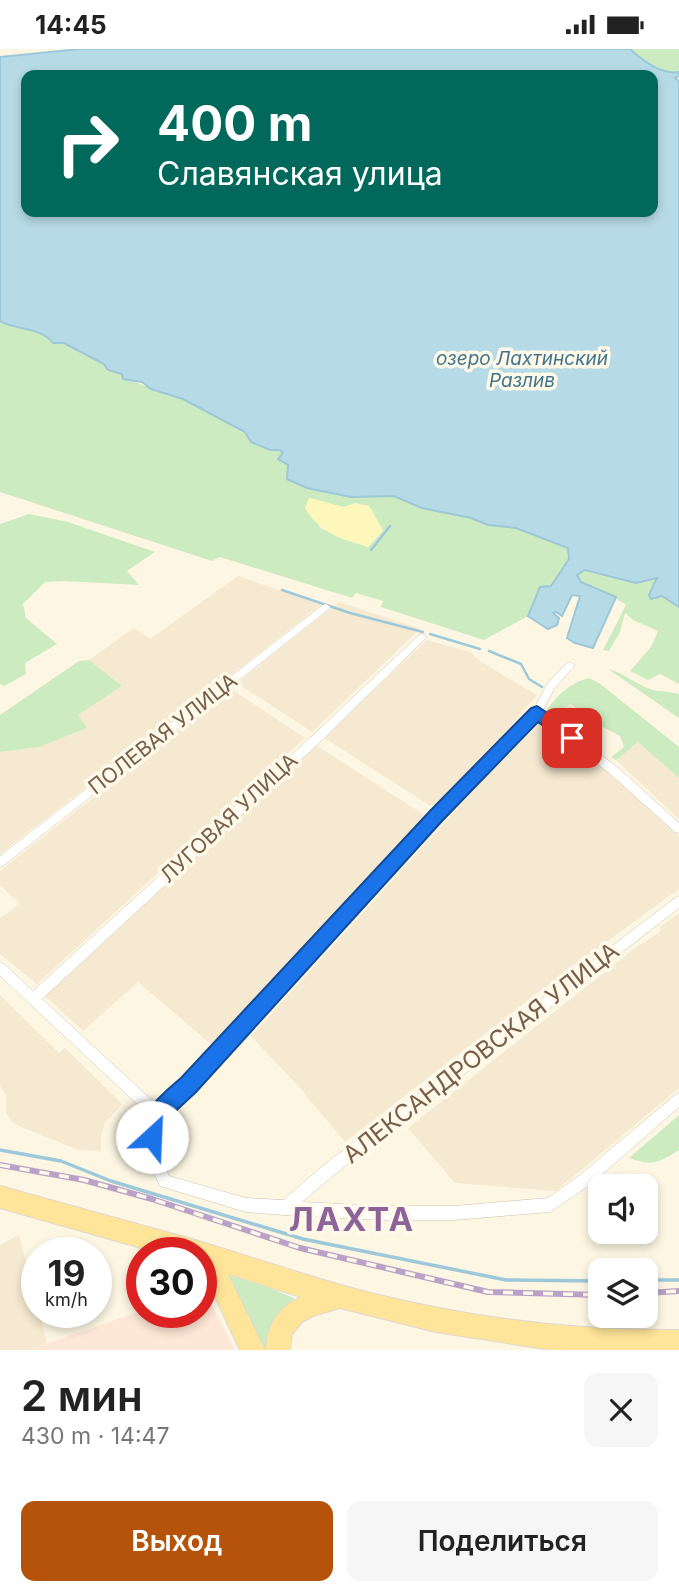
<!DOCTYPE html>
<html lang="ru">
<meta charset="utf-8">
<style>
body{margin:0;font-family:Inter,sans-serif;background:#f6f6f6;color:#222;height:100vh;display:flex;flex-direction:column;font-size:26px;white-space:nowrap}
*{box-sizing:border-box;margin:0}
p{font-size:23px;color:#767676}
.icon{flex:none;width:38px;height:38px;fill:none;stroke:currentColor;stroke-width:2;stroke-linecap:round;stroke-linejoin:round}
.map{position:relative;height:1301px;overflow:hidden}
.sheet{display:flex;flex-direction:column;background:#fff;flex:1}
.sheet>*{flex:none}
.top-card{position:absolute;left:21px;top:21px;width:637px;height:147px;border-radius:14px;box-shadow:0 4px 10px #0003;background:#00695c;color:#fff;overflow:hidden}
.buttons{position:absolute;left:588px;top:1125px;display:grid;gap:14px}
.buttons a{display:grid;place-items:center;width:70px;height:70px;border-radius:14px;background:#fff;box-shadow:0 4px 10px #0003;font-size:35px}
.speed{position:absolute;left:21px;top:1188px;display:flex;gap:14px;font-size:35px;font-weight:700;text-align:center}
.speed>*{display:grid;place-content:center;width:91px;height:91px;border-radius:50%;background:#fff;box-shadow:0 4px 10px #0003;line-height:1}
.speed small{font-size:18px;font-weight:400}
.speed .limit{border:10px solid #d22;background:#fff;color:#111}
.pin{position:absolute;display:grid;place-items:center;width:60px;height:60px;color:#fff;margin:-30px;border-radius:14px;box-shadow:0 4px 10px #0006}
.me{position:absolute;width:77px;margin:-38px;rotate:25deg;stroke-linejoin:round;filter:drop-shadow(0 0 5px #0008)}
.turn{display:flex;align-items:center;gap:24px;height:147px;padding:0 21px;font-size:32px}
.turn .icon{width:91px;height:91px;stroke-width:2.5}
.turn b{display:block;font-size:49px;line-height:60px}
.round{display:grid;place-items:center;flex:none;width:74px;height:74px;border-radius:14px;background:#f6f6f6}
.overview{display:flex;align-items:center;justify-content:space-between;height:119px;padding:0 21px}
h1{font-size:42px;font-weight:600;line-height:52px}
.button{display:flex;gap:14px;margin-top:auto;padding:14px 21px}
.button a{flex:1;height:80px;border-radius:14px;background:#b45309;color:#fff;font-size:28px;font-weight:600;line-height:80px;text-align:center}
.button a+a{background:#f6f6f6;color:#222}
.status{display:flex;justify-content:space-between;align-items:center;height:49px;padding:0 35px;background:#fff;direction:ltr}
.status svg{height:19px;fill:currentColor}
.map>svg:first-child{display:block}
.residential{fill:#f5e9d1}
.commercial{fill:#fee7d6}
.green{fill:#cdebc1;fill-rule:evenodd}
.sand{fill:#fef7bc}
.water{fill:#b7dae7;stroke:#9dc8d9;stroke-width:2;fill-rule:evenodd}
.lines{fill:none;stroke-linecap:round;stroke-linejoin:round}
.stream-far1{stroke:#9dc8d9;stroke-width:2.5}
.stream{stroke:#9dc8d9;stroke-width:3.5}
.street-casing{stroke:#d1c1ac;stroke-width:1}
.primary-casing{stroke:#ded8d3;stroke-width:2}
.street{fill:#fff;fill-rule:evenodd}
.primary{fill:#fee599;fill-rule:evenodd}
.rail-casing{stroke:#baa1c7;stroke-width:6}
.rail{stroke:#fff9ea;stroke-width:3.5;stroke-dasharray:10;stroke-linecap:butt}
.route{fill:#1a73e8;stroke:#114b97;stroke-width:2}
.labels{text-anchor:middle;stroke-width:7;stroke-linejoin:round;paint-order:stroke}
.far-water-label{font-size:19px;font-style:italic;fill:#41758b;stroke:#fff9ea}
.street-label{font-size:21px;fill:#765e48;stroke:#fff9ea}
.near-street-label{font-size:24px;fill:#765e48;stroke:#fff9ea}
.near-district-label{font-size:33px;font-weight:bold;letter-spacing:2px;fill:#8e639a;stroke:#fff9ea}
</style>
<div class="status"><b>14:45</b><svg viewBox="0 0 49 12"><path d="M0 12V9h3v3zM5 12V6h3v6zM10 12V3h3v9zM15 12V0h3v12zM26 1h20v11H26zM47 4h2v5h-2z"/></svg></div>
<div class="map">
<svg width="679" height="1301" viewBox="0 0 679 1301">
<rect width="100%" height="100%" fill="#fdf6e3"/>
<!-- residential -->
<g class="residential">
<polygon points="238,527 321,556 0,805 0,703 39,698 86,679 77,666 122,637 89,611 134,579 150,590"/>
<polygon points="339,553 420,580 312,683 237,634"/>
<polygon points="427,591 470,603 481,613 537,646 487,705 435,756 429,756 323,688"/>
<polygon points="231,640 305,689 37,935 0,905 0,869 20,855 0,836 0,822"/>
<polygon points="569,655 599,676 579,688 553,668"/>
<polygon points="540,674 553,680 602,717 679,787 679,840 569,920 345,1093 300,1039 251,987 482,732"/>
<polygon points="638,693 679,729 679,770 616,711"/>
<polygon points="316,696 424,766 285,921 212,996 138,933 83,982 44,946"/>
<polygon points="679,864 679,1039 556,1142 455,1134 408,1079 634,900 661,882 660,878"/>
<polygon points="0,946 59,1004 65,999 122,1055 105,1074 101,1085 101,1102 79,1101 14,1075 6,1064 6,1046 0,1037"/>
<polygon points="19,1186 37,1254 37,1264 39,1264 47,1294 28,1301 0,1301 0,1196"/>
</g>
<!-- commercial -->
<polygon class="commercial" points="209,1251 235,1301 28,1301 142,1262 162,1264 165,1273 184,1264 201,1264 201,1255"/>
<!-- green -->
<g class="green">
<path d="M630,0H679V23C660,26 643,11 630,0Z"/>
<path d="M0,272L49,288L53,294H64L104,315L108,321L122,325L124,330C140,333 149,340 164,345C170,348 179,347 185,351C214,367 242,381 270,401H280L288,416L287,430L307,439L351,448L394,447L422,459L471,469L488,476L516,479L569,499V510L550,537L540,538L528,567L484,591L381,558L383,552L356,544L352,549L220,508L212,512L0,443ZM309,449L343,458L371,460L383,482L368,498L320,479Z"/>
<polygon points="29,465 68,473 155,503 127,522 139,536 63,532 45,533 23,555 26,569 57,595 25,614 26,625 4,637 0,635 0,475"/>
<path d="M585,521L636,534L658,528L652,550L662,547L679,558V635L660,625L648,631L630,622L651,598L658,582L633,571L625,564L620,583L609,602L603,601L626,556C611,544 585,541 576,526Z"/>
<polygon points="89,611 122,637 78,666 87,679 39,698 0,703 0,666 79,612"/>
<path d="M608,620C624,624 635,635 650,640C659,643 669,642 679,645V669Z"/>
<path d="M589,629L599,634L679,698V729L638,693L616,711L611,708L624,698L620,687L603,678L586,688H579L599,675L570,655L553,668L546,662C558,646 569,634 589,629Z"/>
<path d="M679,1066V1101C658,1114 653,1117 629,1109Z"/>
<polygon points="226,1221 294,1249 271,1301 261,1301"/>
</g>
<!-- sand -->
<path class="sand" d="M309,449L343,458L355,454L369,457L383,481L368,498C342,490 319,484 305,459Z"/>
<!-- water -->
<path class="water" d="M80,0H630C643,12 661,26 679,23V27L675,29L679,32V558L662,547L651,550L649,546L657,529L636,534L585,521L577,526L581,533L616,548L593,599L575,594L567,589L580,547L572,546L562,567L556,563L553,564L559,569L557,576L548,580L528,567L540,538L551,537L569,510L568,499L516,479L488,476L471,469L422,459L394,447L351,448L307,439L287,430L288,416L278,410L283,404L280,401H270L251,393L245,383L183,350L151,340L142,333L123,330L122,325L108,321L104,315L64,294H53C42,278 15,281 0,272V8ZM26,26H653V163H26Z"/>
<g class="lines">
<!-- stream-far1 -->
<g class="stream-far1">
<polyline points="371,501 390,477"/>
<polyline points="282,541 350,564 423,583"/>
<polyline points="430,585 480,600"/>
<polyline points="489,602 521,615 529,630 542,638"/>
</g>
<!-- stream -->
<g class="stream">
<polyline points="0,1101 61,1112 111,1132 303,1190 506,1231 600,1232"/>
<polyline points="646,1231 679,1231"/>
</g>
<!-- street casing -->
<g class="street-casing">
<g id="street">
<polygon points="326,555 330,558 329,560 4,816 0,818 0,807 323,556"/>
<polygon points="422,585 425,586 427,588 425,590 319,694 42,950 157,1056 185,1032 432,764 533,662 547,635 567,614 570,613 575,616 554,640 542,663 616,717 679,774 679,784 675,783 608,723 538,670 440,770 193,1040 163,1069 160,1077 160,1107 169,1127 246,1149 283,1151 325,1115 675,849 679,847 679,859 335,1125 302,1153 380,1157 454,1157 548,1149 580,1126 675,1046 679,1044 679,1058 590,1136 550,1163 454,1171 380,1171 284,1166 246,1163 160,1137 146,1108 148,1077 150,1067 0,927 0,914 4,915 33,942 311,688 419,586"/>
</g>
</g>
<!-- primary casing -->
<g class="primary-casing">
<path id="primary" d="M0,1137C65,1155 130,1173 195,1191C256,1209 316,1231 379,1246C478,1270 577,1282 679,1281V1301H551L436,1283L340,1259L313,1267L302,1273L292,1285L290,1301H266C267,1276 278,1258 301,1248L228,1225L265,1301H240L211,1239L201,1229V1204H159L0,1159Z"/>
</g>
<!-- street -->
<use href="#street" class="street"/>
<!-- primary -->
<use href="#primary" class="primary"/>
<!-- rail casing -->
<g class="rail-casing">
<g id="rail">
<polyline points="0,1116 84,1131 152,1150 300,1199 488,1243 600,1246"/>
<polyline points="646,1244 679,1242"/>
</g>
</g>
<!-- rail -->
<use href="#rail" class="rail"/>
</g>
<!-- route -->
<path class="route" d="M537,657L577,684L580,689L577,693H566L538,673L442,772L196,1043L167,1070L160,1095L152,1099L145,1095C133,1066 163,1045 181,1029L430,762L531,659Z"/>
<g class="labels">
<!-- far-water labels -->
<g class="far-water-label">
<text x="522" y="316">озеро Лахтинский<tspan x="522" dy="22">Разлив</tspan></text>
</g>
<!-- street labels -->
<g class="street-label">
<text transform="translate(163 685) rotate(-38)" y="7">ПОЛЕВАЯ УЛИЦА</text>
<text transform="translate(229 769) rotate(-43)" y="7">ЛУГОВАЯ УЛИЦА</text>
</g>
<!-- near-street labels -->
<g class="near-street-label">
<text transform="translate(481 1004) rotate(-38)" y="8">АЛЕКСАНДРОВСКАЯ УЛИЦА</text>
</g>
<!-- near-district labels -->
<g class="near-district-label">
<text x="352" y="1182">ЛАХТА</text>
</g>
</g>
</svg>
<div class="buttons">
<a><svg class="icon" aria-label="sound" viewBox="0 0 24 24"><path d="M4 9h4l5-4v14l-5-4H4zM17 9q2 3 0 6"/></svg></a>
<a><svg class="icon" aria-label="layers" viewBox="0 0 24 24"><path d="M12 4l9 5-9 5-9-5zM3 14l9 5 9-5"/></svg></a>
</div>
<div class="speed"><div>19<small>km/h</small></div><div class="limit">30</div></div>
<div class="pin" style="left:572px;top:689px;background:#d93025"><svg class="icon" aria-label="arrive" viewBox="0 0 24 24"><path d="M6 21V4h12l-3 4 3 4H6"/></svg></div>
<svg class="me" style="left:152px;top:1088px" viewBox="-20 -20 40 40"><circle r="19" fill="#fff"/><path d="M0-13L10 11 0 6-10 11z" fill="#1a73e8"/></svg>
<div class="top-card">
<div class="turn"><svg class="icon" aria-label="right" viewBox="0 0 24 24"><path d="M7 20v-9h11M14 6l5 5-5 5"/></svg><div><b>400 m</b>Славянская улица</div></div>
</div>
</div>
<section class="sheet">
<div class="overview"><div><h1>2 мин</h1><p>430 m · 14:47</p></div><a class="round"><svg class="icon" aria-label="close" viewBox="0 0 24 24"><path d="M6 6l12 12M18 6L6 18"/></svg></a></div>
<div class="button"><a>Выход</a><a>Поделиться</a></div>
</section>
